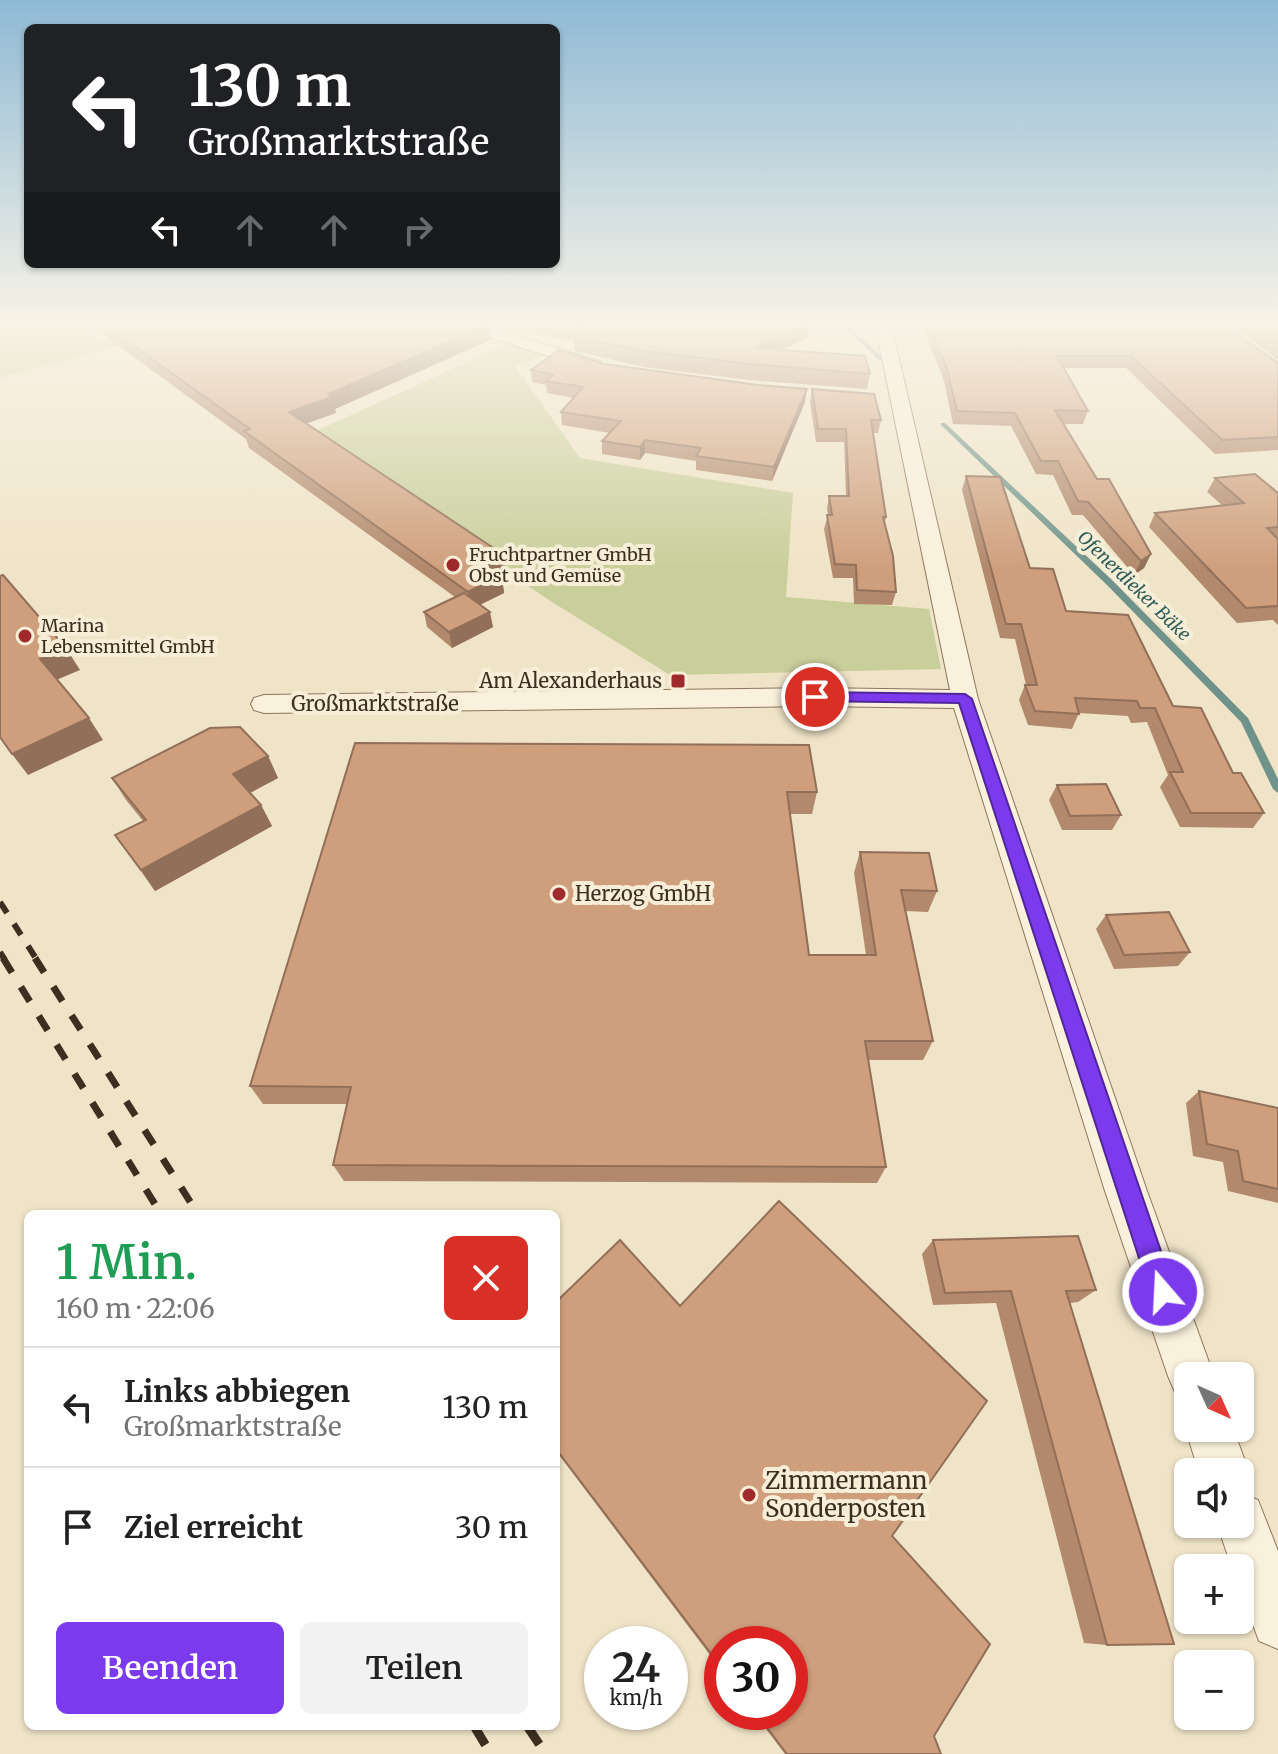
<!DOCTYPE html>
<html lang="de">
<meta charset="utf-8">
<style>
body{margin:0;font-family:Merriweather,serif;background:#f2f2f2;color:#222;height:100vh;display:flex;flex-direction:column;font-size:30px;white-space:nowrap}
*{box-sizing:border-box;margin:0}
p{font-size:26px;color:#767676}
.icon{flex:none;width:44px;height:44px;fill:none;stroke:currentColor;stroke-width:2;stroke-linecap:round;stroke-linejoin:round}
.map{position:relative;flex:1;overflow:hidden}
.drawer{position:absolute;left:24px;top:1210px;width:536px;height:520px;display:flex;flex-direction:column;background:#fff;border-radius:12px;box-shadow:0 2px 6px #0004}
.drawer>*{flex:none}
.hud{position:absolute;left:24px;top:24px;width:536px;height:244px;border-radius:12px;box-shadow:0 2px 6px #0004;background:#202124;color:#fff;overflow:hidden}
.needle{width:52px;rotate:135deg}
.tools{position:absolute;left:1174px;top:1362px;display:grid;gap:16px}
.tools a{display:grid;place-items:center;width:80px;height:80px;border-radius:12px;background:#fff;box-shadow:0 2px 6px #0004;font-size:40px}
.speed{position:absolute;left:584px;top:1626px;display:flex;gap:16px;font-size:40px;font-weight:700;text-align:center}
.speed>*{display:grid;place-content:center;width:104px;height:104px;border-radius:50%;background:#fff;box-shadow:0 2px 6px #0004;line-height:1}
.speed small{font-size:20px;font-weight:400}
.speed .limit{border:12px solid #d22;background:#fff;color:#111}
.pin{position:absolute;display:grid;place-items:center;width:68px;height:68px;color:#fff;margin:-34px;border:4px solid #fff;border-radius:50%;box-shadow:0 2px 8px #0007}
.me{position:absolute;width:88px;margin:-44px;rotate:341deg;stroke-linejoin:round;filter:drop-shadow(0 0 6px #0008)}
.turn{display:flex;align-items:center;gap:28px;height:168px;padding:0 32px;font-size:36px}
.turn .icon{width:104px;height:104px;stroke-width:2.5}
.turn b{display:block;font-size:56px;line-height:68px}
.lanes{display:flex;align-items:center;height:76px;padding:0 32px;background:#0003;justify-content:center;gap:40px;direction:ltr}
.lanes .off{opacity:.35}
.round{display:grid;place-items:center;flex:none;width:84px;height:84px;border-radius:12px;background:#f2f2f2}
.summary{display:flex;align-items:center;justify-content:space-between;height:136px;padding:0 32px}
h1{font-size:48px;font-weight:600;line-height:60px;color:#1e9e55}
.button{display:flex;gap:16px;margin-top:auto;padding:16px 32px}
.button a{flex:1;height:92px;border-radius:12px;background:#7c3aed;color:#fff;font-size:32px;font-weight:600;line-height:92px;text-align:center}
.button a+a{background:#f2f2f2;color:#222}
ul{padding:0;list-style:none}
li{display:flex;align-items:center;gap:24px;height:120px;padding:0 32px;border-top:2px solid #e0e0e0}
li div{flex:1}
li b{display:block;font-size:30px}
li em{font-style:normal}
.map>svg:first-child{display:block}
.green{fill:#c9cf9b}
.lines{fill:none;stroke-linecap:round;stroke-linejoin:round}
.stream{fill:#6f938a;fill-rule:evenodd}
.street-casing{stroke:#8d765c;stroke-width:2}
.street{fill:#faf1dc;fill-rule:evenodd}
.rail-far2{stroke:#3d2e20;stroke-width:6;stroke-dasharray:13 13;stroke-linecap:butt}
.rail-far1{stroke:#3d2e20;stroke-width:7;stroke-dasharray:17 17;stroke-linecap:butt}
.rail{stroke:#3d2e20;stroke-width:9;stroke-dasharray:22 22;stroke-linecap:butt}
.wall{fill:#b2896c}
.shaded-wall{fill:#916f58}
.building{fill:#cf9f7d;stroke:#916f58;stroke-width:2}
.route{fill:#7c3aed;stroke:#51269a;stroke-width:2}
.poi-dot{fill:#9e2a2b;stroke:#f7eed8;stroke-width:3}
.labels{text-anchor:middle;stroke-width:8;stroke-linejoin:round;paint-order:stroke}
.far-poi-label{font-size:18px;fill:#3d2e20;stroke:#f7eed8;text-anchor:start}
.far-water-label{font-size:18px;font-style:italic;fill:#2f5d5a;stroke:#f7eed8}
.poi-label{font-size:20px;fill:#3d2e20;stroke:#f7eed8;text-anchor:end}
.street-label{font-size:20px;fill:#3d2e20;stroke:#f7eed8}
.near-poi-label{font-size:24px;fill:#3d2e20;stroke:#f7eed8;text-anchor:start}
</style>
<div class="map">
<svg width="1278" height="1754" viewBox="0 0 1278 1754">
<rect width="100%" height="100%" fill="#f0e4c8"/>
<!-- green -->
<g class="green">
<polygon points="0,324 81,324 100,342 171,324 153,337 0,378"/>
<polygon points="514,341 554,353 515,366 580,458 793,493 786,597 929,609 941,669 670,675 552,602 305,436"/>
</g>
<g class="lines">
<!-- stream -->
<g class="stream">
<polygon points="841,324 847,324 883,358 883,360 879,360"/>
<polygon points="941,423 945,423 1113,581 1248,718 1278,779 1278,793 1273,789 1241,722 1107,585 941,425"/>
</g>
<!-- street casing -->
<g class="street-casing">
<g id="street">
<polygon points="449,324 476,324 600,361 603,365 600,369 588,369"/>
<polygon points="875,324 891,324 978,699 1147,1191 1214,1376 1188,1376 1188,1398 1175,1392 1168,1376 1105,1191 954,708 815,706 264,713 254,710 251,704 254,698 264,695 815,688 950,690"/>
<polygon points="1188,1421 1188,1428 1233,1428 1249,1472 1241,1489 1240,1472 1199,1472 1185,1428"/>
<polygon points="1240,1493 1258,1500 1278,1551 1278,1649 1259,1641 1240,1590 1240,1568 1232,1568 1217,1524 1240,1524"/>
</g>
</g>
<!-- street -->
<use href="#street" class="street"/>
<!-- rail-far2 -->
<g class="rail-far2">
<polyline points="0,902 37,960"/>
<polyline points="0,952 5,960"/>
</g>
<!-- rail-far1 -->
<g class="rail-far1">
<polyline points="3,958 161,1214"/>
<polyline points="35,958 198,1214"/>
</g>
<!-- rail -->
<g class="rail">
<polyline points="474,1726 491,1754"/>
<polyline points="527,1726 546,1754"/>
</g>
</g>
<!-- wall -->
<g class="wall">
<polygon points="91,324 809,324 808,338 781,350 870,374 867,389 749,380 644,367 575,351 574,341 516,329 511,331 489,326 490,340 335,409 336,413 306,423 507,572 501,575 504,593 480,605 493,627 452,648 427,627 424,612 455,597 249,448 246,439 93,327"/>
<polygon points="922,324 1224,324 1278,363 1278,450 1215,454 1126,368 1064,368 1088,411 1083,424 1063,424 1097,479 1151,554 1144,568 1134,575 1083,515 1072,515 1053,475 1036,474 1011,426 953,424 944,381"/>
<polygon points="1229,324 1278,324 1278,360"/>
<polygon points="605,364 805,402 772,481 696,470 696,461 645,453 640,460 602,454 602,441 610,433 562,425 561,412 574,398 547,393 546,385 532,382 531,370"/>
<polygon points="812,389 881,420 878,433 873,433 886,517 885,522 896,592 892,605 854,604 853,578 833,578 824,529 828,515 827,509 829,496 846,496 844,442 816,442 810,402"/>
<polygon points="966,476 1030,568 1066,611 1173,706 1233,773 1264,813 1253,828 1180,827 1160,787 1168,775 1147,722 1131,723 1128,716 1079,713 1072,729 1028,725 1019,700 1025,685 1026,685 1015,639 1000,638 962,490"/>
<polygon points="1215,478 1278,493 1278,625 1273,620 1237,623 1149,527 1155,513 1223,506 1207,492"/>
<polygon points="355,743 817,792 812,814 790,814 809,955 866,955 854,873 860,852 937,891 928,912 905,911 933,1041 923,1060 868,1060 886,1167 877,1183 344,1181 333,1165 347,1104 263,1104 250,1086"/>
<polygon points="268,756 278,778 250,793 261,805 272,826 155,891 115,835 143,821 126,800 112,778"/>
<polygon points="1057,785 1121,815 1112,830 1062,830 1049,800"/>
<polygon points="1106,915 1190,952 1178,966 1114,969 1096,929"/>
<polygon points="1199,1091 1278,1108 1278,1203 1228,1191 1223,1162 1193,1156 1186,1103"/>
<polygon points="933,1240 1096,1290 1078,1302 1070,1303 1107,1645 1084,1643 996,1303 933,1305 922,1254"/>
<polygon points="556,1302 892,1536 934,1736 941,1754 785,1754 753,1712 790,1712 722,1644 722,1671 556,1451"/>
</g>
<!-- shaded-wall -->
<g class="shaded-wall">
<polygon points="511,324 516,324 516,329 511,331"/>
<polygon points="806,324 809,324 808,338 752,363 754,348"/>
<polygon points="488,325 490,340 335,409 336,413 294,428 289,412"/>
<polygon points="807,389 805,402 772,481 774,467"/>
<polygon points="645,440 645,453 640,460 640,447"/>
<polygon points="1151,554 1144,568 1134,575 1141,561"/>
<polygon points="504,555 507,572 488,581 485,564"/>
<polygon points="502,575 504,593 471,609 468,592"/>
<polygon points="490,612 493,627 452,648 449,632"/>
<polygon points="66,648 80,670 54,681 40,659"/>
<polygon points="89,718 103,740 28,775 12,754"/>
<polygon points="268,756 278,778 244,796 233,774"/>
<polygon points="261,805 272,826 155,891 141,870"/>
</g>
<!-- building -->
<g class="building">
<polygon points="103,324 488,325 328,394 332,397 289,412 504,555 485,564 502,575 468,592 244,431 250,429"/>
<polygon points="568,324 806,324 754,348 865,356 870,374 750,364 644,351 574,336 586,328"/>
<polygon points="929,324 1224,324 1278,363 1278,437 1222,440 1131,356 1057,356 1088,411 1055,410 1097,479 1109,479 1151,554 1141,561 1088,502 1078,501 1058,461 1041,461 1015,413 957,411 947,369"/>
<polygon points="1252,324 1278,324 1278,343"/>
<polygon points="559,350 605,364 758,385 807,389 774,467 696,456 701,448 645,440 640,447 602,441 621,421 561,412 583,387 546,381 553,375 531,370"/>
<polygon points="812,389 874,394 881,420 871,420 886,517 883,517 893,556 896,592 857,590 856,565 835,564 827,515 832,515 829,496 849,496 846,429 818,429"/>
<polygon points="1255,474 1278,493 1278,527 1267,528 1278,539 1278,606 1246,608 1155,513 1244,503 1215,478"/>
<polygon points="966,476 1000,477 1030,568 1053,569 1066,611 1128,615 1173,706 1201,708 1233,773 1241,773 1264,813 1191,813 1170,772 1183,772 1155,708 1140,708 1137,701 1075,698 1079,714 1035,711 1025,685 1037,685 1021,624 1006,624"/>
<polygon points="3,575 66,648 40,659 89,718 12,754 0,737 0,576"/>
<polygon points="464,593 490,612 449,632 424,612"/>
<polygon points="240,727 268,756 233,774 261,805 141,870 115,835 146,820 112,778 210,728"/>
<polygon points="355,743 809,745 817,792 787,792 809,955 876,955 860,852 929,853 937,891 901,890 933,1041 865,1041 886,1167 333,1165 351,1087 250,1086"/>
<polygon points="1106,784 1121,815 1070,816 1057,785"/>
<polygon points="1169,912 1190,952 1124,955 1106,915"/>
<polygon points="1199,1091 1278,1108 1278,1189 1243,1181 1238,1151 1207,1144"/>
<polygon points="779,1201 987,1401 892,1536 990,1644 934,1736 941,1754 787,1754 755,1712 790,1712 790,1644 722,1644 722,1668 556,1449 556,1302 620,1240 680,1306"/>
<polygon points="1078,1236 1096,1290 1066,1291 1174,1644 1107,1645 1011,1291 945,1293 933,1240"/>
</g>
<!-- sky -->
<linearGradient id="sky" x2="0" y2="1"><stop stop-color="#8fbad6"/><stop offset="0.57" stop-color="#f8f3e6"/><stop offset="1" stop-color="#f8f3e6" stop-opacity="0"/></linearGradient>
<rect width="1278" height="570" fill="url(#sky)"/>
<!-- route -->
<polygon class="route" points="815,692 965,694 972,699 1175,1292 1171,1301 1163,1304 1154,1301 1150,1292 959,703 809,701 807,697"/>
<!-- markers -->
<g class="poi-dot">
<circle cx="453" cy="565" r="8"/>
<circle cx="25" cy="636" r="8"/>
<rect x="670" y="673" width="16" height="16" rx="4"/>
<circle cx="559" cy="894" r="8"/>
<circle cx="749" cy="1495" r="8"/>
</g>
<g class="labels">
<!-- far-poi labels -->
<g class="far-poi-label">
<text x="469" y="561">Fruchtpartner GmbH<tspan x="469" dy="21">Obst und Gemüse</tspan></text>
<text x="41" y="632">Marina<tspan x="41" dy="21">Lebensmittel GmbH</tspan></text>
</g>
<!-- far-water labels -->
<g class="far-water-label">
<text transform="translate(1134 586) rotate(44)" y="6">Ofenerdieker Bäke</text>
</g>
<!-- poi labels -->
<g class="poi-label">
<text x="662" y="688">Am Alexanderhaus</text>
<text x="575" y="901" text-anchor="start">Herzog GmbH</text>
</g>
<!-- street labels -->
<g class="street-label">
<text x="375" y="711">Großmarktstraße</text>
</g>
<!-- near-poi labels -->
<g class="near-poi-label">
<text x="765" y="1489">Zimmermann<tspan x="765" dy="28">Sonderposten</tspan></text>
</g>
</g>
</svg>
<div class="tools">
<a><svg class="needle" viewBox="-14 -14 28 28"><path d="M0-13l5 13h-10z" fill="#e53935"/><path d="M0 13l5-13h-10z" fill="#767676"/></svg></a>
<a><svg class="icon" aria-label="sound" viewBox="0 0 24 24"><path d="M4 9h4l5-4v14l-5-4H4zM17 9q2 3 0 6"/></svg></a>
<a>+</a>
<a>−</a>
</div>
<div class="speed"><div>24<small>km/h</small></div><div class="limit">30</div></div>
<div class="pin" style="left:815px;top:697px;background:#d93025"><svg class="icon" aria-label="arrive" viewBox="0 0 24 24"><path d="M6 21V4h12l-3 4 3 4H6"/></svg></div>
<svg class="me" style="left:1163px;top:1292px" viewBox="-20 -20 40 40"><circle r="17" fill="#7c3aed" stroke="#fff" stroke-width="3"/><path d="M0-11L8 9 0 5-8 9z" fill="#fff"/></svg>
<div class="hud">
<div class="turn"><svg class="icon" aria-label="left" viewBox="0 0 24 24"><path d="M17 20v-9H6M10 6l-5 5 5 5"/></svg><div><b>130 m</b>Großmarktstraße</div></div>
<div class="lanes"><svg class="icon" aria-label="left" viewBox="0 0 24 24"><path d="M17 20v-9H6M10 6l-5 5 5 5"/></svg><svg class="icon off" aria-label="ahead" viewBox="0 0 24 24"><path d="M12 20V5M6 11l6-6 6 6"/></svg><svg class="icon off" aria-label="ahead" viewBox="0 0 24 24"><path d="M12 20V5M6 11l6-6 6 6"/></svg><svg class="icon off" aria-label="right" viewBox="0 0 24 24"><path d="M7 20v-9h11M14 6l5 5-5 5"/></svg></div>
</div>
<section class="drawer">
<div class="summary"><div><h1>1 Min.</h1><p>160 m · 22:06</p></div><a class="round" style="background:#d93025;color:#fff"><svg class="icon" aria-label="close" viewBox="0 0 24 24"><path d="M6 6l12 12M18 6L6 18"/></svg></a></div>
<ul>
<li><svg class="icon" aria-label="left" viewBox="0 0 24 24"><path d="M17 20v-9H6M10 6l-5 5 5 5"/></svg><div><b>Links abbiegen</b><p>Großmarktstraße</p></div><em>130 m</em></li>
<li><svg class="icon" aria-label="arrive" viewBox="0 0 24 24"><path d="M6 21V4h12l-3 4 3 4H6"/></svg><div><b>Ziel erreicht</b></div><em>30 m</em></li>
</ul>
<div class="button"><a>Beenden</a><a>Teilen</a></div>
</section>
</div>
